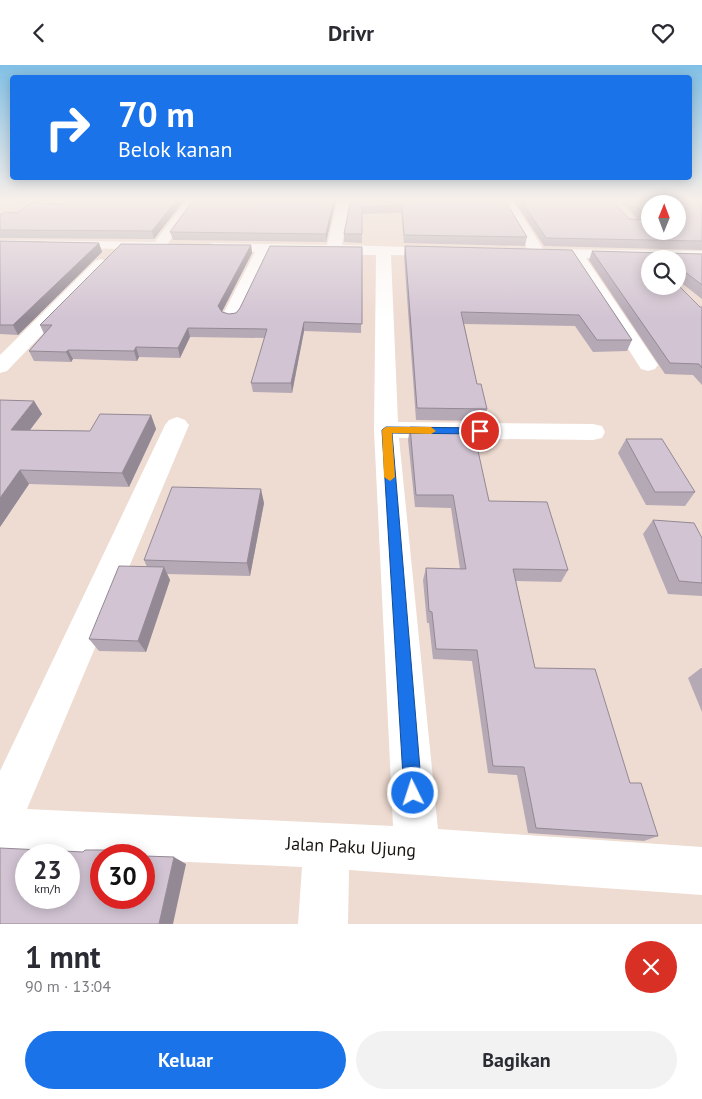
<!DOCTYPE html>
<html lang="id">
<meta charset="utf-8">
<style>
body{margin:0;font-family:"PT Sans",sans-serif;background:#f2f2f3;color:#2b2b33;height:100vh;display:flex;flex-direction:column;font-size:19px;white-space:nowrap}
*{box-sizing:border-box;margin:0}
p{font-size:16px;color:#7c7c81}
.icon{flex:none;width:28px;height:28px;fill:none;stroke:currentColor;stroke-width:2;stroke-linecap:round;stroke-linejoin:round}
.map{position:relative;height:859px;overflow:hidden}
.sheet{display:flex;flex-direction:column;background:#fff;flex:1}
.sheet>*{flex:none}
.top-card{position:absolute;left:10px;top:10px;width:682px;height:105px;border-radius:5px;box-shadow:0 2px 12px #0003;background:#1a73e8;color:#fff;overflow:hidden}
.needle{width:32px;rotate:1deg}
.controls{position:absolute;left:641px;top:130px;display:grid;gap:10px}
.controls a{display:grid;place-items:center;width:45px;height:45px;border-radius:50%;background:#fff;box-shadow:0 2px 12px #0003;font-size:25px}
.speed{position:absolute;left:15px;top:779px;display:flex;gap:10px;font-size:25px;font-weight:700;text-align:center}
.speed>*{display:grid;place-content:center;width:65px;height:65px;border-radius:50%;background:#fff;box-shadow:0 2px 12px #0003;line-height:1}
.speed small{font-size:12px;font-weight:400}
.speed .limit{border:8px solid #d22;background:#fff;color:#111}
.pin{position:absolute;display:grid;place-items:center;width:42px;height:42px;color:#fff;margin:-21px;border:2px solid #fff;border-radius:50%;box-shadow:0 1px 5px #0007}
.me{position:absolute;width:55px;margin:-28px;rotate:356deg;stroke-linejoin:round;filter:drop-shadow(0 0 4px #0008)}
.turn{display:flex;align-items:center;gap:18px;height:105px;padding:0 25px;font-size:22px}
.turn .icon{width:65px;height:65px;stroke-width:2.5}
.turn b{display:block;font-size:35px;line-height:42px}
.round{display:grid;place-items:center;flex:none;width:52px;height:52px;border-radius:26px;background:#f2f2f3}
.overview{display:flex;align-items:center;justify-content:space-between;height:85px;padding:0 25px}
h1{font-size:30px;font-weight:600;line-height:38px}
.cta{display:flex;gap:10px;margin-top:auto;padding:10px 25px}
.cta a{flex:1;height:58px;border-radius:30px;background:#1a73e8;color:#fff;font-size:20px;font-weight:600;line-height:58px;text-align:center}
.cta a+a{background:#f2f2f3;color:#2b2b33}
header{display:flex;justify-content:space-between;align-items:center;height:65px;padding:0 25px;background:#fff;font-size:22px;font-weight:600}
.map>svg:first-child{display:block}
.lines{fill:none;stroke-linecap:round;stroke-linejoin:round}
.street{fill:#fff;fill-rule:evenodd}
.wall{fill:#b5a9b5}
.shaded-wall{fill:#938994}
.building{fill:#d2c4d3;stroke:#938994;fill-rule:evenodd}
.route{fill:#1a73e8;stroke:#114b97}
.slow{fill:#f59e0b}
.labels{text-anchor:middle;stroke-width:4;stroke-linejoin:round;paint-order:stroke}
.near-street-label{font-size:18px;fill:#1a1410;stroke:#fff}
</style>
<header><svg class="icon" aria-label="back" viewBox="0 0 24 24"><path d="M15 5l-7 7 7 7"/></svg>Drivr<svg class="icon" aria-label="heart" viewBox="0 0 24 24"><path d="M12 20l-8-8c-3-5 5-10 8-4 3-6 11-1 8 4z"/></svg></header>
<div class="map">
<svg width="702" height="859" viewBox="0 0 702 859">
<rect width="100%" height="100%" fill="#eedbd1"/>
<g class="lines">
<!-- street -->
<g class="street">
<polygon points="187,134 199,134 164,184 0,183 0,175 155,177"/>
<polygon points="338,134 350,134 342,180 441,183 446,184 448,187 446,190 441,191 391,190 398,357 593,359 602,361 605,367 602,373 593,375 399,373 438,764 702,782 702,830 349,805 348,859 298,859 302,802 144,795 144,790 101,790 101,792 0,787 0,706 165,360 169,355 177,352 185,355 189,360 27,744 393,761 374,365 376,190 270,188 240,251 237,255 231,256 225,255 222,251 255,187 214,186 209,185 207,182 209,179 214,178 327,180"/>
<polygon points="500,134 512,134 543,184 702,186 702,196 586,193 658,300 655,304 648,306 641,304 570,193 531,191"/>
<polygon points="101,194 107,196 109,199 107,202 7,306 0,308 0,290 95,196"/>
</g>
</g>
<!-- wall -->
<g class="wall">
<polygon points="185,134 154,174 0,173 0,150 64,139"/>
<polygon points="194,134 336,134 326,177 173,175 170,167"/>
<polygon points="351,134 504,134 527,172 525,181 404,178 401,148 362,149 362,178 344,177 344,169"/>
<polygon points="513,134 610,134 629,154 638,155 619,134 702,134 702,185 544,181"/>
<polygon points="0,176 99,178 102,187 18,270 0,269"/>
<polygon points="251,180 252,188 222,247 229,249 236,248 362,182 361,268 304,266 292,328 253,327 251,318 265,273 190,272 180,293 139,292 137,296 73,294 71,297 34,296 29,286 44,269 40,260"/>
<polygon points="405,181 572,185 632,275 627,286 593,287 575,261 464,259 477,319 487,344 484,356 416,355 404,191"/>
<polygon points="592,186 702,189 702,234 679,216 678,216 678,194 650,194 700,242 702,242 702,320 693,310 665,309 589,195"/>
<polygon points="34,336 42,349 30,365 90,366 151,350 156,364 129,422 29,419 0,462"/>
<polygon points="410,362 489,436 568,505 561,517 516,516 535,603 630,718 658,771 644,776 528,768 517,710 488,708 472,596 433,594 429,558 427,558 423,515 426,503 460,504 451,443 415,442 408,375"/>
<polygon points="626,374 695,427 685,441 646,440 618,388"/>
<polygon points="264,438 250,511 167,509 170,515 146,587 99,586 89,574 147,502 144,495"/>
<polygon points="653,455 702,473 702,531 668,529 643,469"/>
<polygon points="701,603 702,603 702,647 688,613"/>
</g>
<!-- shaded-wall -->
<g class="shaded-wall">
<polygon points="177,134 185,134 154,174 152,166"/>
<polygon points="334,134 336,134 326,177 326,169"/>
<polygon points="99,178 102,187 18,270 13,260"/>
<polygon points="251,180 252,188 220,250 218,241"/>
<polygon points="304,257 304,266 292,328 291,318"/>
<polygon points="188,263 190,272 180,293 178,283"/>
<polygon points="136,282 139,292 137,296 134,286"/>
<polygon points="68,285 73,294 71,297 66,287"/>
<polygon points="34,336 42,349 19,379 11,365"/>
<polygon points="151,350 156,364 129,422 122,408"/>
<polygon points="20,405 29,419 0,462 0,433"/>
<polygon points="261,424 264,438 250,511 247,498"/>
<polygon points="164,502 170,515 146,587 138,576"/>
<polygon points="127,785 138,790 129,790"/>
<polygon points="174,792 186,799 173,859 159,859"/>
</g>
<!-- building -->
<g class="building">
<polygon points="129,134 177,134 152,166 0,165 0,150 5,147 17,148 31,138 64,139 70,135 127,136"/>
<polygon points="194,134 334,134 326,169 170,167"/>
<polygon points="351,134 504,134 527,172 404,170 402,140 362,142 362,169 344,169"/>
<path d="M520,134H610L629,154L640,155L644,149L629,134H702V176L546,173ZM650,139H678V166H650Z"/>
<polygon points="0,176 99,178 13,260 0,260"/>
<polygon points="121,179 251,180 218,241 222,247 229,249 236,248 240,243 270,181 362,182 362,259 304,257 291,318 251,318 267,264 188,263 178,283 136,282 134,286 68,285 66,287 29,286 52,260 40,260"/>
<polygon points="405,181 572,185 632,275 597,275 579,250 461,247 477,319 481,319 487,344 417,343"/>
<polygon points="592,186 702,189 702,220 684,206 681,207 681,210 678,210 678,194 650,194 650,221 678,221 678,220 700,242 702,242 702,303 699,299 670,298"/>
<polygon points="0,335 34,336 11,365 90,366 100,349 151,350 122,408 20,405 0,433"/>
<polygon points="410,362 473,363 489,436 547,437 568,505 513,504 535,603 595,604 630,718 641,718 658,771 536,763 524,702 493,701 477,585 436,584 432,547 429,546 426,503 466,504 453,430 416,430"/>
<polygon points="626,374 662,374 695,427 655,427"/>
<polygon points="172,422 261,424 247,498 144,495"/>
<polygon points="653,455 694,458 702,473 702,518 679,516"/>
<polygon points="119,501 164,502 138,576 89,574"/>
<path d="M0,783L83,787L85,785H127L129,790H101V832H144V791L174,792L159,859H0ZM26,790H69V832H26Z"/>
</g>
<!-- sky -->
<linearGradient id="sky" x2="0" y2="1"><stop stop-color="#81c0e6"/><stop offset="0.53" stop-color="#f7efea"/><stop offset="1" stop-color="#f7efea" stop-opacity="0"/></linearGradient>
<rect width="702" height="254" fill="url(#sky)"/>
<!-- route -->
<polygon class="route" points="386,362 480,363 485,366 480,369 392,368 422,728 419,734 413,737 406,734 404,728 382,365"/>
<!-- slow -->
<polygon class="slow" points="386,362 431,362 436,366 431,369 392,368 395,412 390,416 384,412 382,365"/>
<g class="labels">
<!-- near-street labels -->
<g class="near-street-label">
<text transform="translate(351 782) rotate(3)" y="6">Jalan Paku Ujung</text>
</g>
</g>
</svg>
<div class="controls">
<a><svg class="needle" viewBox="-14 -14 28 28"><path d="M0-13l5 13h-10z" fill="#e53935"/><path d="M0 13l5-13h-10z" fill="#7c7c81"/></svg></a>
<a><svg class="icon" aria-label="search" viewBox="0 0 24 24"><circle cx="10" cy="10" r="6"/><path d="M15 15l6 6"/></svg></a>
</div>
<div class="speed"><div>23<small>km/h</small></div><div class="limit">30</div></div>
<div class="pin" style="left:480px;top:366px;background:#d93025"><svg class="icon" aria-label="arrive" viewBox="0 0 24 24"><path d="M6 21V4h12l-3 4 3 4H6"/></svg></div>
<svg class="me" style="left:413px;top:728px" viewBox="-20 -20 40 40"><circle r="17" fill="#1a73e8" stroke="#fff" stroke-width="3"/><path d="M0-11L8 9 0 5-8 9z" fill="#fff"/></svg>
<div class="top-card">
<div class="turn"><svg class="icon" aria-label="right" viewBox="0 0 24 24"><path d="M7 20v-9h11M14 6l5 5-5 5"/></svg><div><b>70 m</b>Belok kanan</div></div>
</div>
</div>
<section class="sheet">
<div class="overview"><div><h1>1 mnt</h1><p>90 m · 13:04</p></div><a class="round" style="background:#d93025;color:#fff"><svg class="icon" aria-label="close" viewBox="0 0 24 24"><path d="M6 6l12 12M18 6L6 18"/></svg></a></div>
<div class="cta"><a>Keluar</a><a>Bagikan</a></div>
</section>
